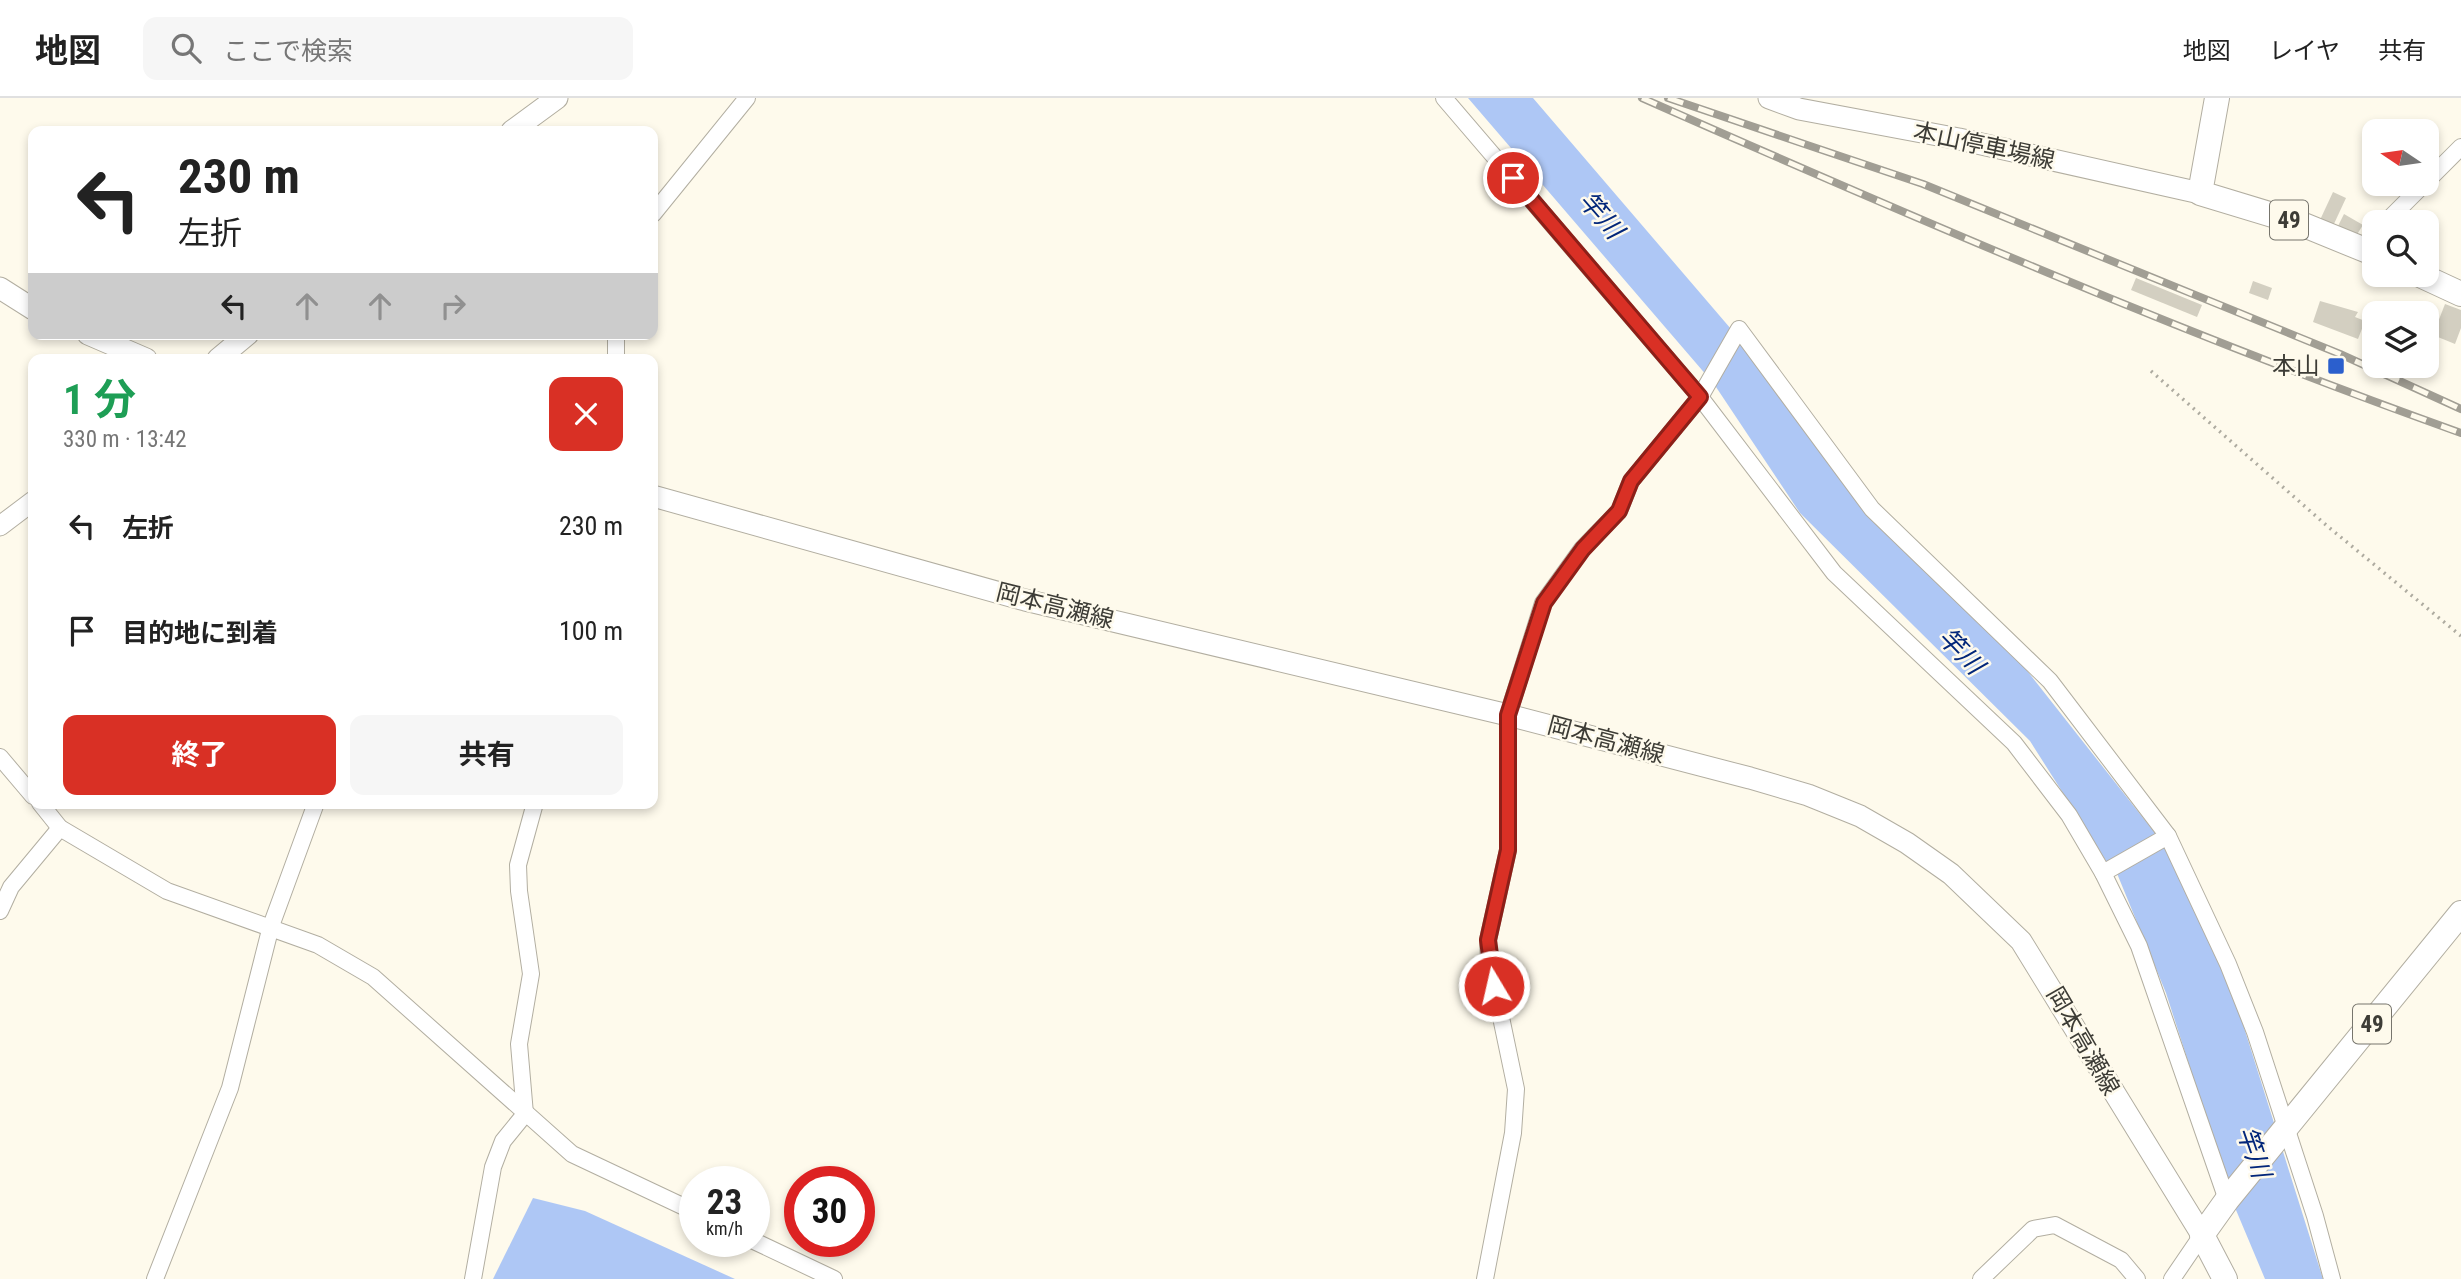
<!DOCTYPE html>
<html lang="ja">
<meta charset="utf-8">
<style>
body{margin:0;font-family:"Roboto Condensed","Noto Sans JP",sans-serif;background:#f6f6f6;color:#222;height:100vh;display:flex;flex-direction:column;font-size:26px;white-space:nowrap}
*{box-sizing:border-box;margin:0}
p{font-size:23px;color:#767676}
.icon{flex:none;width:38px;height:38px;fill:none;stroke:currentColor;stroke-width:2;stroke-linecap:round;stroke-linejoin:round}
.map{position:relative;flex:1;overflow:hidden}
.side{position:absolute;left:28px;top:256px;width:630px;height:455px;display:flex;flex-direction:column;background:#fff;border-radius:14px;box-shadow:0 4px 10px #0003}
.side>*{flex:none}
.hud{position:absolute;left:28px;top:28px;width:630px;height:214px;border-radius:14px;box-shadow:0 4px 10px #0003;background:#fff;color:#222;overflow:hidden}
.needle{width:46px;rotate:283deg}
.controls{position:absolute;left:2362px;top:21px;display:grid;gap:14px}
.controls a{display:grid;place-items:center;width:77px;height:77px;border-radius:14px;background:#fff;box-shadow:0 4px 10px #0003;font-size:35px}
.speed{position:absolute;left:679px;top:1068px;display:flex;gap:14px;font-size:35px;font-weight:700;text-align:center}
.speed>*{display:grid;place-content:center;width:91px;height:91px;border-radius:50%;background:#fff;box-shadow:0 4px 10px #0003;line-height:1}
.speed small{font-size:18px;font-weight:400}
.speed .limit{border:10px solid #d22;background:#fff;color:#111}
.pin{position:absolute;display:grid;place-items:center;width:60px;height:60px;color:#fff;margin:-30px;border:4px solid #fff;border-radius:50%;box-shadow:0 2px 7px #0007}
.me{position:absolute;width:77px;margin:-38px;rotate:351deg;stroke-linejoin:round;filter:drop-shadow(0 0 5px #0008)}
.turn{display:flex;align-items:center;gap:24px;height:147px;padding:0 35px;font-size:32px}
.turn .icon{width:91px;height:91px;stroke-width:2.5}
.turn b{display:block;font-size:49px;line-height:60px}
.lanes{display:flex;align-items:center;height:66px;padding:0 35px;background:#0003;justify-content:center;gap:35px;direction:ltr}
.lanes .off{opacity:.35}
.round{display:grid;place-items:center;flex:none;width:74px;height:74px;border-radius:14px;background:#f6f6f6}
.overview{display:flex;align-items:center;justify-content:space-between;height:119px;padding:0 35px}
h1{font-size:42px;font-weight:700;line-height:52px;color:#1e9e55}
.primary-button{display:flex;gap:14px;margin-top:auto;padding:14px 35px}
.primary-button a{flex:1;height:80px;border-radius:14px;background:#d93025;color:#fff;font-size:28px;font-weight:700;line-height:80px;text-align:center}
.primary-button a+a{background:#f6f6f6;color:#222}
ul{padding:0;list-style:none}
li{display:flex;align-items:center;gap:21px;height:105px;padding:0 35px}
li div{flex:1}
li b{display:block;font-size:26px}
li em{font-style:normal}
header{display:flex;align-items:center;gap:42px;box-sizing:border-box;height:98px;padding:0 35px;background:#fff;border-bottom:2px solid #e0e0e0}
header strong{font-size:33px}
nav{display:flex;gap:38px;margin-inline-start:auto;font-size:24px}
.search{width:490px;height:63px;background:#f6f6f6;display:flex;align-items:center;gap:18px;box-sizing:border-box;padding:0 24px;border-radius:14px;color:#767676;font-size:26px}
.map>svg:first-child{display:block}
.water{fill:#aec7f5}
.building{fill:#d3cfc1}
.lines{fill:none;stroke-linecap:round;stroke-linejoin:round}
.minor-casing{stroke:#b2aea1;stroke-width:18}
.tertiary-casing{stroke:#b2aea1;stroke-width:21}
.secondary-casing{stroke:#b2aea1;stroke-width:23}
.primary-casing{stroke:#b2aea1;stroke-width:26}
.path{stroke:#aeaba0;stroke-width:3.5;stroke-dasharray:2 5;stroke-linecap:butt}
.minor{stroke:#fff;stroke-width:16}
.tertiary{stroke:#fff;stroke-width:19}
.secondary{stroke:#fff;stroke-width:21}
.primary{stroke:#fff;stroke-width:24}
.rail-casing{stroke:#a19e94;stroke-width:8}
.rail{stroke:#fefaec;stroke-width:5;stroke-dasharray:16;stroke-linecap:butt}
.route-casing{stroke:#8d1f18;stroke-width:18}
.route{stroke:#d93025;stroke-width:12}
.poi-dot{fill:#2b5fcd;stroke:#fefaec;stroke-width:2.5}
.labels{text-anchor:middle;stroke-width:5;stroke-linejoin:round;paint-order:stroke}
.shield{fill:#fefaec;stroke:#77756d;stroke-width:2}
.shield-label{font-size:23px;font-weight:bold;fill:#3d3c36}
.street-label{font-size:24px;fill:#3d3c36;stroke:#fefaec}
.poi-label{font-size:24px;fill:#3d3c36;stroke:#fefaec;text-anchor:end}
.water-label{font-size:26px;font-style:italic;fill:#02267a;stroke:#fefaec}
</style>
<header>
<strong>地図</strong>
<div class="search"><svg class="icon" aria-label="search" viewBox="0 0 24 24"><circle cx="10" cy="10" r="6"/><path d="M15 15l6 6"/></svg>ここで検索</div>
<nav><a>地図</a><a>レイヤ</a><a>共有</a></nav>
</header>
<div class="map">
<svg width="2461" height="1181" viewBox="0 0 2461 1181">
<rect width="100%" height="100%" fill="#fefaec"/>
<!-- water -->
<g class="water">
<polygon points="1468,0 1533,0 1731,231 1869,419 2021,565 2166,749 2236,904 2323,1181 2265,1181 2236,1112 2166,895 2116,773 2108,766 2030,643 1800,415 1714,286"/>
<polygon points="533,1100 585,1113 735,1181 493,1181"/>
</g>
<!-- building -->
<g class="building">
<polygon points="2333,94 2346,100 2333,128 2320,122"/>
<polygon points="2344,116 2363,127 2356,138 2338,128"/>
<polygon points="2136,180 2202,207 2197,219 2131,192"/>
<polygon points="2253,183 2272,190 2268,202 2249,195"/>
<polygon points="2320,203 2358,214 2355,219 2365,223 2358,241 2313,224"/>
<polygon points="2445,206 2461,212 2461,230 2455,246 2433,237"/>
</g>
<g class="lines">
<!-- minor casing -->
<g class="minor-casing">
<g id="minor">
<polyline points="1444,0 1700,299 1834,475 2014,645 2069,717 2103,775 2139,848 2227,1102"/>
<polyline points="2427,83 2461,49"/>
<polyline points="653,116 747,0"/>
<polyline points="2386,124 2424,86"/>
<polyline points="616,236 616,261"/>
<polyline points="0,659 33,698"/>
<polyline points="40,705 60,730 167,793 318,847 373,879 572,1056 695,1114"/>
<polyline points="2103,775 2168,738"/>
<polyline points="0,813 11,789 60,730"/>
<polyline points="754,1143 834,1181"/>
<polyline points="155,1181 230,990 271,828 316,705"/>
<polyline points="473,1181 493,1069 503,1043 525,1016 519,946 531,876 519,793 518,767 535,705"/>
<polyline points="1485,1181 1513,1035 1516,991 1489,862 1488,842 1508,752 1508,617 1543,505 1582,451 1619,413 1631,383 1700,299 1739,231 1872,411 2050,583 2168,738 2228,866 2255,934 2315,1118 2332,1181"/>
<polyline points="1981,1181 2033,1131 2055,1127 2121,1162 2137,1181"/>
<polyline points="2172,1181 2202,1137"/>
</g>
</g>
<!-- tertiary casing -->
<g class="tertiary-casing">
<polyline id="tertiary" points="0,428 33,403"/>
</g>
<!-- secondary casing -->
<g class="secondary-casing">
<g id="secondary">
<polyline points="1769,0 1799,11 1959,41 2200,95"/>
<polyline points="512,33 557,0"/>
<polyline points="0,190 33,211"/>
<polyline points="88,236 146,261"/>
<polyline points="218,261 248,236"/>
<polyline points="653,398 1025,502 1508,617 1750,680 1808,697 1860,718 1907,745 1951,776 2021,843 2202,1137"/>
</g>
</g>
<!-- primary casing -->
<g class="primary-casing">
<g id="primary">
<polyline points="2217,0 2200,95 2299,125 2375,156"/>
<polyline points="2420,177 2461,196"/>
<polyline points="2225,1181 2202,1137 2227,1102 2461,815"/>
</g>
</g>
<!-- path -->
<polyline class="path" points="2151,273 2326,427 2461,538"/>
<!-- minor -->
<use href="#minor" class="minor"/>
<!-- tertiary -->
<use href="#tertiary" class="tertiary"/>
<!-- secondary -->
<use href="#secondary" class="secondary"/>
<!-- primary -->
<use href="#primary" class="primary"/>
<!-- rail casing -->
<g class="rail-casing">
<g id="rail">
<path d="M1642,0C1912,119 2183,236 2461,335"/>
<polyline points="1668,0 1923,86 2340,256 2461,311"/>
</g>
</g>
<!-- rail -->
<use href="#rail" class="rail"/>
</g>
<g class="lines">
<!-- route casing -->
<g class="route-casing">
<polyline id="route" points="1494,888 1488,842 1508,752 1508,617 1544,505 1583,451 1619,413 1631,383 1700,299 1513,80"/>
</g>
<!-- route -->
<use href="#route" class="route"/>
</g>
<!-- markers -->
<rect class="poi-dot" x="2327" y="259" width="18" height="18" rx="3.5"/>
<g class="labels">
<!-- shield labels -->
<g class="shield">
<rect x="2270" y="102.5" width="38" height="39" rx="5"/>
<rect x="2353" y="906.5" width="38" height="39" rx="5"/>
</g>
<g class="shield-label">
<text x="2289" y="130">49</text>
<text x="2372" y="934">49</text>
</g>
<!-- street labels -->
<g class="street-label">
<text transform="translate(1984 48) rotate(12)" y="8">本山停車場線</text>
<text transform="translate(1055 508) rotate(14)" y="8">岡本高瀬線</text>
<text transform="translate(1606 642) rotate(15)" y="8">岡本高瀬線</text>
<text transform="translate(2083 943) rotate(60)" y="8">岡本高瀬線</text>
</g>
<!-- poi labels -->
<g class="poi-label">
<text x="2320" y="276">本山</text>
</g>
<!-- water labels -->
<g class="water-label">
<text transform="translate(1601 117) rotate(49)" y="9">竿川</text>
<text transform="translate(1961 553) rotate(46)" y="9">竿川</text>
<text transform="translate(2254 1054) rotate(71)" y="9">竿川</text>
</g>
</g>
</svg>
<div class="controls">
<a><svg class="needle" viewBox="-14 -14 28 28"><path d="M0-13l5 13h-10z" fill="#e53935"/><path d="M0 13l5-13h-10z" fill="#767676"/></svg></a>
<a><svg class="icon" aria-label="search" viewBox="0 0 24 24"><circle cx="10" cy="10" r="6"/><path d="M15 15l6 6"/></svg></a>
<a><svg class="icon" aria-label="layers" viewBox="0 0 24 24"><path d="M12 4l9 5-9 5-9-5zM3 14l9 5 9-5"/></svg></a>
</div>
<div class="speed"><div>23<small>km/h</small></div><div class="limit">30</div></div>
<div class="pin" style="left:1513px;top:80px;background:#d93025"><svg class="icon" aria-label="arrive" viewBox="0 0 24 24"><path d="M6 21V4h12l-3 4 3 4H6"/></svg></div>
<svg class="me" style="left:1494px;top:888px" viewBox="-20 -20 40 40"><circle r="17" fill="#d93025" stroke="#fff" stroke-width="3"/><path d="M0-11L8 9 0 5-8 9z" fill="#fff"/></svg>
<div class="hud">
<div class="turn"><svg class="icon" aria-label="left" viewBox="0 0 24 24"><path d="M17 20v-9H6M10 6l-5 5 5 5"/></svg><div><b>230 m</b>左折</div></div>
<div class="lanes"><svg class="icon" aria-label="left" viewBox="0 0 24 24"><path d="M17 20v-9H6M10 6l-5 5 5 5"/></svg><svg class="icon off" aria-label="ahead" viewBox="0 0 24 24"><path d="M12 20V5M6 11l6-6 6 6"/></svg><svg class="icon off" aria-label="ahead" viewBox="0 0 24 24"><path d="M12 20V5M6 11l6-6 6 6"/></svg><svg class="icon off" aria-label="right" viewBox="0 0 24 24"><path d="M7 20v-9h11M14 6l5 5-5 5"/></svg></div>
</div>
<section class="side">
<div class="overview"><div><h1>1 分</h1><p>330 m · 13:42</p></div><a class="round" style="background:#d93025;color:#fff"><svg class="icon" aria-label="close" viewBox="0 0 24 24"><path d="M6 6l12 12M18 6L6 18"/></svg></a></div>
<ul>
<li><svg class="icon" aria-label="left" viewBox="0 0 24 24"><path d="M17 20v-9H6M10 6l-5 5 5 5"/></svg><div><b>左折</b></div><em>230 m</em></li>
<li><svg class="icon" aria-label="arrive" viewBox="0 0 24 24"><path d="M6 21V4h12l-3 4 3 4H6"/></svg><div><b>目的地に到着</b></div><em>100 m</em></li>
</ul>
<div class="primary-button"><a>終了</a><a>共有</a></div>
</section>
</div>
